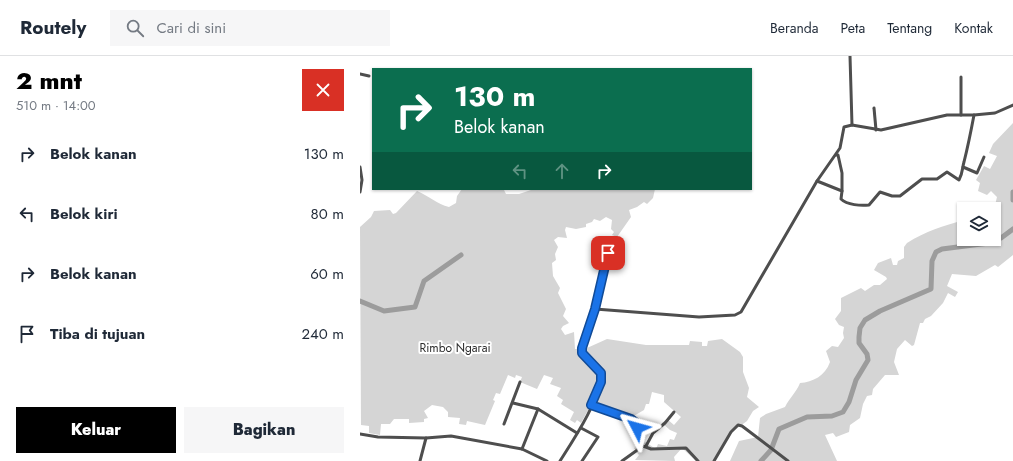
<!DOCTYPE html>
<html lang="id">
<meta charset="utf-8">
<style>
body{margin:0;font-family:Jost,sans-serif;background:#f6f6f7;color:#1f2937;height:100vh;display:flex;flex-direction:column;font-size:15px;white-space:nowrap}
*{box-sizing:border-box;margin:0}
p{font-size:13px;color:#747a83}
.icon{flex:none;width:22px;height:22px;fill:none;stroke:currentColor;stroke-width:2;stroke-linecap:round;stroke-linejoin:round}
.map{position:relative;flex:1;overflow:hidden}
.details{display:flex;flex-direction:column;background:#fff;width:360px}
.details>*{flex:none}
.guide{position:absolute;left:12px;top:12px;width:380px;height:122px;border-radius:0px;box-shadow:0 1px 3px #0004;background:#0b6e4f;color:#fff;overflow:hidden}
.fabs{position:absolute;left:597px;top:146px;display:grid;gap:8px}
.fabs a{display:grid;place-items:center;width:44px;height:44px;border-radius:0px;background:#fff;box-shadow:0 1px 3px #0004;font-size:20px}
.pin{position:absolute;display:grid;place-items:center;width:34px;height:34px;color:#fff;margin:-17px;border-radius:8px;box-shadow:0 2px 6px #0006}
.me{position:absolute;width:44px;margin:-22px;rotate:309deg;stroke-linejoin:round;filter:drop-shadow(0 0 3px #0008)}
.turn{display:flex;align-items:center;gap:14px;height:84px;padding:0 16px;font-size:18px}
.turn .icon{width:52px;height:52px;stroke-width:2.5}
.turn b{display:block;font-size:28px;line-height:34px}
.lanes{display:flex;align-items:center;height:38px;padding:0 16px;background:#0003;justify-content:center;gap:20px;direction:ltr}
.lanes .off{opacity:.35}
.round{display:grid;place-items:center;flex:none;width:42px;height:42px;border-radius:0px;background:#f6f6f7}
.head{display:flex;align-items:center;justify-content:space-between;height:68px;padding:0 16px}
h1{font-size:24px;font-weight:800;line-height:30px;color:#000}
.cta{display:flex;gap:8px;margin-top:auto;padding:8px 16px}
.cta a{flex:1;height:46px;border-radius:0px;background:#000;color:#fff;font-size:16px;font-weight:800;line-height:46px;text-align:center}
.cta a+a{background:#f6f6f7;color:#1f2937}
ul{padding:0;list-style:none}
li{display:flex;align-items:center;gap:12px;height:60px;padding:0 16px}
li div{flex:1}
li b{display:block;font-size:15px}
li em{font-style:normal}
header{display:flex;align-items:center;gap:24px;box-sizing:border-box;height:56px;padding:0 20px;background:#fff;border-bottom:1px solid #e0e1e3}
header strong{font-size:19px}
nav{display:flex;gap:22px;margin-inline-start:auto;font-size:14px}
.search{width:280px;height:36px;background:#f6f6f7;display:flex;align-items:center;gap:10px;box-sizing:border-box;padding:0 14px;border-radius:0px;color:#747a83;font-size:15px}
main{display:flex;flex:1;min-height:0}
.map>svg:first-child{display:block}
.green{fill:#d5d5d5}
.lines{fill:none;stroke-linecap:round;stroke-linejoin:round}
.river{stroke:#9c9c9c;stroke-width:5}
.minor{stroke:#4e4e4e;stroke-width:3}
.route-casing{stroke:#114b97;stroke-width:10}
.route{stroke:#1a73e8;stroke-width:7}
.labels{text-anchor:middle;stroke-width:4;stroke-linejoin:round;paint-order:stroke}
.park-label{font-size:12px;fill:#2c2c2c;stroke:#fff}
</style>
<header>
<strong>Routely</strong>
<div class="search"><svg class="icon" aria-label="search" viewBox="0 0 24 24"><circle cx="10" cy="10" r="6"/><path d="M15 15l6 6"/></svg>Cari di sini</div>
<nav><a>Beranda</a><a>Peta</a><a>Tentang</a><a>Kontak</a></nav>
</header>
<main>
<section class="details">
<div class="head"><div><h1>2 mnt</h1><p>510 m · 14:00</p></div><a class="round" style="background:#d93025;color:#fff"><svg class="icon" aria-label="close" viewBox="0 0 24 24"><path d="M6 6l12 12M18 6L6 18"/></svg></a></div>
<ul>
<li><svg class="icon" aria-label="right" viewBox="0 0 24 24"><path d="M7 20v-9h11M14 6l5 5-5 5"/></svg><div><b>Belok kanan</b></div><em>130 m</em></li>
<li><svg class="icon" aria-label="left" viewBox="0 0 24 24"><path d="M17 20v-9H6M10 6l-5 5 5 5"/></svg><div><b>Belok kiri</b></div><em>80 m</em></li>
<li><svg class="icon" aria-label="right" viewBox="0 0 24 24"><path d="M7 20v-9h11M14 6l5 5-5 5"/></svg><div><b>Belok kanan</b></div><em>60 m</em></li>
<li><svg class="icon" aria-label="arrive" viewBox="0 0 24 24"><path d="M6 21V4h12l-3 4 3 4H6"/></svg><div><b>Tiba di tujuan</b></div><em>240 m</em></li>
</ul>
<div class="cta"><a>Keluar</a><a>Bagikan</a></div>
</section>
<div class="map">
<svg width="653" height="405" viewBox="0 0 653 405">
<rect width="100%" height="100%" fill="#fff"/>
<!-- green -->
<g class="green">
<path d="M653,67V199L638,211L635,209L616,220L592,218L587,230L598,236L595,241L588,237L583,247L571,260L565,263L563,267H560L554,289L552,290L545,284L537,293L534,306L539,319H525L513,333L512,339L507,340L503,348L500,362L490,369L489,376L476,381L473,377L465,379L477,405H370L379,385L398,381L400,362L406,358L425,351C430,341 436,337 440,327C453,326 465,320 470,306L466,295L472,290L478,291L484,282L483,277L484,271L479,269L475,263L481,255V242L501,232L505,235L514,229H520L527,223L526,221L514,214L518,207L531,202L533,209H537L538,205L544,202V191L547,187C566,175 583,170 604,164V183H634V153H613V147L616,146L625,152L634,153L637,141L631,135L627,139L618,135L620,127L616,124L624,110L630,113L637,100L629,97L633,88Z"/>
<path d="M102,133L144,134L146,138H159L174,133H295L293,142L287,148L284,146L277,151L269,154L271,161L257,181L252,179L254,176L251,173L252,164L246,161L240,165L234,163L232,166L226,168V171L216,173L206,171L205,174L207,182L198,181L194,184L198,191L195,198L196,204L192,207L193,220L200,232L198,237L206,253L203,260L209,267L203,270L201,273L205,279L214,276L215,293L227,292L247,283L286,289H329L330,285L342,286V290H347L348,285L362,283L380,296L383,301V316L389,332L387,341L399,351L393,355L387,365L372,376L354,405H336L322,392L314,401L315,405L275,404L279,399L274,392L285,386L296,393L298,388L307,390L310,383L314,384L317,377L310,374L302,367L307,363L314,369L321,361L304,346V339L292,336L289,348H286L284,354L272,361L232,347L221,367L217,364L215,367L210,364L214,356L201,348L203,344L197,340L201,332L190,328L193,322L184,319L177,333L160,326L162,321L156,319L155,322L148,319L140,338L136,337L133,344L135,345L125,369L107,365L106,369L99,368L100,362L88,361V356L83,351L72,349L64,355L68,362L64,363V366L49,367V363H34L30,368H21L20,379L9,377V370L1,369L0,171L11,161L14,155L30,154L33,158L36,157L57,135C69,140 77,148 89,151L96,147L97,140Z"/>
</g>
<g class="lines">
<!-- river -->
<g class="river">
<polyline points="653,136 653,144"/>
<polyline points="0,245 24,255 55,251 64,225 101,199"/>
<polyline points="401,405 411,394 419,373 447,361 472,360 483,356 489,346 496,324 508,304 507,298 499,287 499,281 500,272 505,264 520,255 571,233 572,205 576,196 582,193 629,187 641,182 653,173"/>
</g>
<!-- minor -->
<g class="minor">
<polyline points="490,0 492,69"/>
<polyline points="0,18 9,20"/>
<polyline points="514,52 516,74"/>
<polyline points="601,59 601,21"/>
<polyline points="476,99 478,99 482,117 482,135"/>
<polyline points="0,111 2,124 0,136"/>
<polyline points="603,111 617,117 624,101"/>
<path d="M457,125L482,135L481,143C487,149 501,150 509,149L520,136L532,140H540L562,123H577L587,116L599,124C603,117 602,112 604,106C608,90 611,75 614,59"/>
<polyline points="235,253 339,261 375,259 381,256 457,125 480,92 484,71 492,69 521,74 587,59 614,59 635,57 653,49"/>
<polyline points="153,347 178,353 217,377"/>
<path d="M231,349L273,364C280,372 275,382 280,391"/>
<polyline points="144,368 160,326"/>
<polyline points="221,372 238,381 222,405"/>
<polyline points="0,378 18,381 66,382 91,380 162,393 187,405"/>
<polyline points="286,390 293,377 305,367 314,356"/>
<polyline points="162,393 178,353"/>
<polyline points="60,405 66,382"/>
<path d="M200,405C214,383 241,343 241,317L222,297V292L235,253L248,197"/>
<polyline points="262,405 283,390 291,393 326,392 338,405"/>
<polyline points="354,405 371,376 378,369 382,370 428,405"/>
</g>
</g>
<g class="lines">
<!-- route casing -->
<g class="route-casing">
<polyline id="route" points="248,197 235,253 222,292 222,297 241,317 241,326 231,349 271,363 275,366 277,372"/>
</g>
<!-- route -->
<use href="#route" class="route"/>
</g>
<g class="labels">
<!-- park labels -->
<g class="park-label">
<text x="95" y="296">Rimbo Ngarai</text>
</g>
</g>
</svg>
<div class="fabs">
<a><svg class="icon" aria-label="layers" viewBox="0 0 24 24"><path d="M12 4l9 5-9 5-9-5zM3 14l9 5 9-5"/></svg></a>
</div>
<div class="pin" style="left:248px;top:197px;background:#d93025"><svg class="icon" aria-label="arrive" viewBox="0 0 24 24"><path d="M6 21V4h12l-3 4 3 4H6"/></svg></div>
<svg class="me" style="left:277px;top:372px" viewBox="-20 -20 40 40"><path d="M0-17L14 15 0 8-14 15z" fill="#1a73e8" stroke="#fff" stroke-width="4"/></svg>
<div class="guide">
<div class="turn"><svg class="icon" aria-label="right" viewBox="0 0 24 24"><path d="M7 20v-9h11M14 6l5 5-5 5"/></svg><div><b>130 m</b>Belok kanan</div></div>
<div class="lanes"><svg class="icon off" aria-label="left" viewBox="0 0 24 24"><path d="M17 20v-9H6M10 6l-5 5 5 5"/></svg><svg class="icon off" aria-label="ahead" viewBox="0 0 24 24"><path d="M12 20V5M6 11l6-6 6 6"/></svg><svg class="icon" aria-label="right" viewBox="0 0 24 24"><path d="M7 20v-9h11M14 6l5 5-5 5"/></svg></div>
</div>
</div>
</main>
